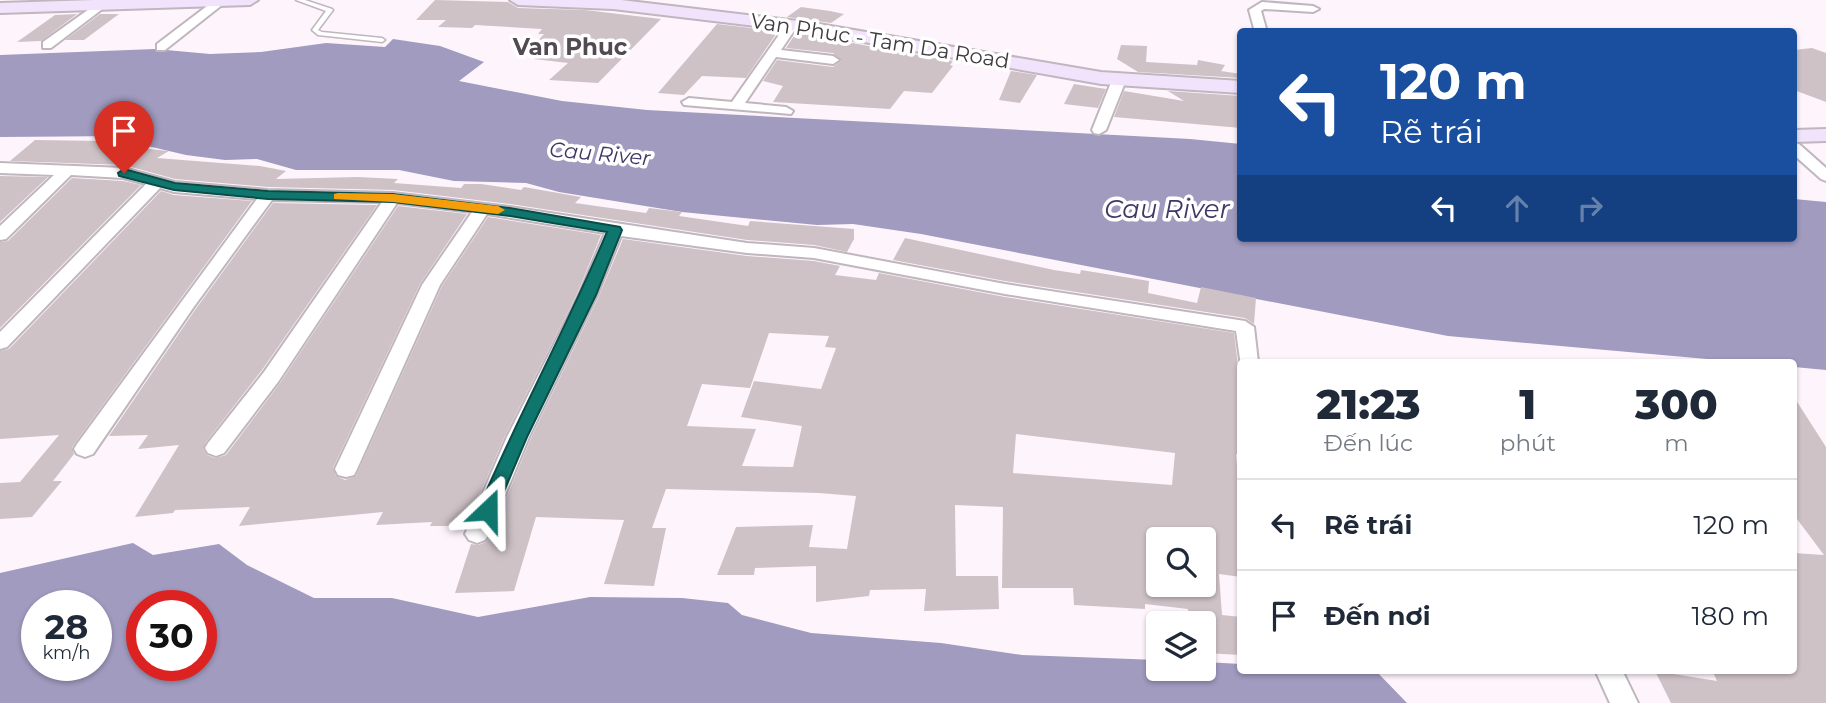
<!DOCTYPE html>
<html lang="vi">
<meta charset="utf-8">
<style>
body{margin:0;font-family:Montserrat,sans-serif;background:#f6f6f7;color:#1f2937;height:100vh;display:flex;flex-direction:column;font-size:26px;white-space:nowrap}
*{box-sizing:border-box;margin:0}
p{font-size:23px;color:#747a83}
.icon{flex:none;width:38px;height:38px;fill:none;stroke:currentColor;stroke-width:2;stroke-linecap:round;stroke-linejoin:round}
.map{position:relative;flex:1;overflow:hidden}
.details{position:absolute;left:1237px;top:359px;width:560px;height:315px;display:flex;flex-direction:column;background:#fff;border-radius:7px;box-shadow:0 2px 5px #0004}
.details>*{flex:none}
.hud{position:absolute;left:1237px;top:28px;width:560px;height:214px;border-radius:7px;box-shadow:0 2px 5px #0004;background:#1a4fa0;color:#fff;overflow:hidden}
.controls{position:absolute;left:1146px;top:527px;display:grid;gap:14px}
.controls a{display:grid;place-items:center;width:70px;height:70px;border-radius:7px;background:#fff;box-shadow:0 2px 5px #0004;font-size:35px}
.speed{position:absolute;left:21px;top:590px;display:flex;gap:14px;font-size:35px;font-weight:700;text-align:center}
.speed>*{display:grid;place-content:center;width:91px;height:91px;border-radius:50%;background:#fff;box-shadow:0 2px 5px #0004;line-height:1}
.speed small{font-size:18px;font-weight:400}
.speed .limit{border:10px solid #d22;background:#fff;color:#111}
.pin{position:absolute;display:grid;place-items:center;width:60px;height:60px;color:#fff;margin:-72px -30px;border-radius:50% 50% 50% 0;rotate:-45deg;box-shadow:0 0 7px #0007}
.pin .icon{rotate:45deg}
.me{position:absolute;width:77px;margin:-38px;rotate:23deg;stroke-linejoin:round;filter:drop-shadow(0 0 5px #0008)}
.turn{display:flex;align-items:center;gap:24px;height:147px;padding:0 28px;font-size:32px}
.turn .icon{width:91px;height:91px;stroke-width:2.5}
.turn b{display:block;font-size:49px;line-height:60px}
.lanes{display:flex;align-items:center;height:66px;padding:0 28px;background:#0003;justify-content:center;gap:35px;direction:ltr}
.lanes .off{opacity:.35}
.eta{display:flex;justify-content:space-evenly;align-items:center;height:119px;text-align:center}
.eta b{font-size:42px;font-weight:800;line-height:49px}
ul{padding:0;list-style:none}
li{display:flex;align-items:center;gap:21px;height:91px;padding:0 28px;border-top:2px solid #e0e1e3}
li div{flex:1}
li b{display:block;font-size:26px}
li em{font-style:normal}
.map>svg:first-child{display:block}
.water{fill:#a09bbf;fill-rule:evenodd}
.building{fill:#cec2c7;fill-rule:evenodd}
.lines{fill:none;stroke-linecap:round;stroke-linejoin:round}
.service-casing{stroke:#c0b6be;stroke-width:3}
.minor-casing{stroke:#c0b6be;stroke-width:4}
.secondary-casing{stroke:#c0b6be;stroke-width:4}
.service{fill:#fff;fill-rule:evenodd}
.minor{fill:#fff;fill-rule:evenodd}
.secondary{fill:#f2e3fc;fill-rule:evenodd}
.route{fill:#0f766e;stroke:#0a4d48;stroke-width:2}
.slow{fill:#f59e0b}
.labels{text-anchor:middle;stroke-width:7;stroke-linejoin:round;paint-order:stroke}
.far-street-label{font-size:21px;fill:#3f3b3e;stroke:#fff}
.far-water-label{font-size:21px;font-style:italic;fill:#403768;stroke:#fff}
.far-quarter-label{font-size:23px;font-weight:bold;fill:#524a51;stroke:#fff}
.water-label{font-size:26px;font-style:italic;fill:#403768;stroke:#fff}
</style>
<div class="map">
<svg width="1826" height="703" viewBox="0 0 1826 703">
<rect width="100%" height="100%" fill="#fef4fc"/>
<!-- water -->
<g class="water">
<polygon points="393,39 440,46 484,62 459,81 562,101 647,110 1190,139 1241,144 1241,238 1794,238 1794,199 1826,202 1826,370 1794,367 1794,362 1741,362 1448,336 921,234 853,224 817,225 682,212 559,192 526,183 454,181 399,170 296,170 257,159 225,160 186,155 139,144 125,136 0,137 0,55 155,49 210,54 261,52 326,43 385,47"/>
<path d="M133,543L153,555L219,544L247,565L314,598H392L478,617L590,597L682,598L728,603L742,615L811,633L941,643L1022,655L1158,660V668H1204V662L1241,664V670H1375L1407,703H0V573ZM37,606H96V665H37ZM142,606H201V665H142Z"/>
</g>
<!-- building -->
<g class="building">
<polygon points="435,0 508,2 518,8 585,10 661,19 598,83 549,80 568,63 534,59 535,56 525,55 544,34 538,34 542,29 475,25 472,28 438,27 446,20 416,20"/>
<polygon points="801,7 830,11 844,14 831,23 787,17"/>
<polygon points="77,14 41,41 17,42 55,15"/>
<polygon points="100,14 119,14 84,40 65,40"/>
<polygon points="717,24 778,31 746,78 702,76 684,95 658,93"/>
<polygon points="796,33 953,61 950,65 953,66 932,93 904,91 890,109 773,102 783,86 763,81 777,60 833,67 841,61 833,53 786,48"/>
<polygon points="1121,45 1147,46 1146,62 1197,65 1198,60 1225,65 1221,71 1241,74 1241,78 1138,72 1117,59"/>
<polygon points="1812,48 1826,53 1826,102 1794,90 1794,50"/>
<polygon points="1011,71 1037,75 1020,103 999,100"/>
<polygon points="1074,84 1106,89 1098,108 1064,104"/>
<polygon points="1124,91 1184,101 1168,91 1241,96 1241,128 1114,117"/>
<polygon points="35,140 103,141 99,144 169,151 157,158 260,166 286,171 276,179 358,177 398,179 394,183 461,188 464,184 481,184 521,190 524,187 581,197 575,203 646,213 649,208 682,212 679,216 748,226 750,221 854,229 854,239 847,252 814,245 747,240 510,204 393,190 268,187 175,179 124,165 10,161"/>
<polygon points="0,176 48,177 0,222"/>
<polygon points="72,178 123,181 141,185 0,328 0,242 8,241"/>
<polygon points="161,191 174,195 252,201 75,443 72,448 74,454 53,481 62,481 32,517 0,519 0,483 20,482 59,435 0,439 0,351 9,349"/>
<polygon points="273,203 377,205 262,370 206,442 203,449 207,455 215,458 226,455 280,383 398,206 467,214 420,284 333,468 336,476 345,480 356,476 442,286 488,217 601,235 577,294 505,436 466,526 430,526 432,522 376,525 383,512 239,526 250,507 175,510 173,513 135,517 179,445 138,449 148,435 109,436 195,310"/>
<polygon points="905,238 1054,270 1080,274 1081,270 1149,281 1148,293 1197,303 1201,287 1256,298 1254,324 1245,318 1005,281 893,260"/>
<path d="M623,239L747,256L814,261L840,266L835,275L876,280L879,273L1005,297L1234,333L1238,365L1241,438V455L1236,454L1241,517V577L1219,574L1222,615L1241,617V655L1204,653V623H1189L1188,609L1145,604V609L1074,605L1073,588H1002L1003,507L955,505L956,576H998L999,609L924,611L926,589L870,590L869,596L816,602V566L755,568L754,575H717L736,527L813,525L809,547L847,549L856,496L819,493L666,489L652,528H666L654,586L604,584L624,520L536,517L514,591L455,593L471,544L478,545L486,542L491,535L531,438L599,296ZM769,333L829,336L825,347L836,348L821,389L754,381L741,417L802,426L793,467L742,466L756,429L687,426L702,384L750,388ZM1016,434L1175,453L1172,485L1013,473ZM1158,539H1204V573H1210L1204,574V584H1158Z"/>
<polygon points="1794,397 1826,447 1826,703 1671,703 1655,671 1717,681 1712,670 1794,670 1794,553 1824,555 1794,515"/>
</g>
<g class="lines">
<!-- service casing -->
<g class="service-casing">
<polygon id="service" points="296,0 305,0 332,9 333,10 318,30 322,32 382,38 385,40 382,42 318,35 312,30 326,11"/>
</g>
<!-- minor casing -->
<g class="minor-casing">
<g id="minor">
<polygon points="215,0 227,1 165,50 157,50 157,44"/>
<polygon points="99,2 109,4 51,48 43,48 43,42"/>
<polygon points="1262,2 1313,6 1319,9 1313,12 1264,9 1261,11 1267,32 1255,32 1249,10"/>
<polygon points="792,21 798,25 781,50 833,56 839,60 833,64 776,57 745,103 786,107 793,111 791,114 684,105 682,102 689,98 732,102 788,22"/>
<polygon points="1119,76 1126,80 1106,130 1099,134 1094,133 1092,130 1112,80"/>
<polygon points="1794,143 1799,144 1826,168 1826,181 1821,179 1794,155"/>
<polygon points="0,163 124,168 175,182 268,190 393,193 510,207 747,243 814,248 1005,284 1245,321 1254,327 1258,362 1241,362 1241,366 1236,331 1005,294 814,258 747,253 621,236 597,295 529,437 489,534 485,540 477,543 469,540 465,534 507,437 579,295 605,233 487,214 440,285 357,469 354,475 346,477 338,475 335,469 422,285 472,212 397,203 278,382 224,453 216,456 208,453 205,448 208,443 264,372 382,202 272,200 193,308 93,454 85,457 77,454 74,449 77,444 257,199 174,192 160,188 7,347 0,349 0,332 146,184 123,178 71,175 6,239 0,240 0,226 54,175 0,173"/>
<polygon points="1595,670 1622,670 1638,703 1610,703"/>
</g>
</g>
<!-- secondary casing -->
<g class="secondary-casing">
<g id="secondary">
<polygon points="95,0 258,0 250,5 0,13 0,3"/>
<polygon points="510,0 621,0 807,22 1101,72 1241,81 1241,93 1101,84 807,32 613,9 518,5"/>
<polygon points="1826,129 1826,141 1794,142 1794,130"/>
</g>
</g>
<!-- service -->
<use href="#service" class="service"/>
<!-- minor -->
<use href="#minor" class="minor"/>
<!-- secondary -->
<use href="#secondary" class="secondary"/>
</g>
<!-- route -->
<path class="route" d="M124,169L175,183L268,191L393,194L510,208L620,227L622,230L596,295L527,437L494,515L488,517L481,515L478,510C518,416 567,327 607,232L510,216L393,202L268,199L174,190L119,176L118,173Z"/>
<!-- slow -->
<polygon class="slow" points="338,193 393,194 498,206 505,210 498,214 393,202 334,199 334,194"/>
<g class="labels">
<!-- far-street labels -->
<g class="far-street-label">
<text transform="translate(880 41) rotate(9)" y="7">Van Phuc - Tam Da Road</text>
</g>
<!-- far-water labels -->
<g class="far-water-label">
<text transform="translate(600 154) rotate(5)" y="7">Cau River</text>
</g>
<!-- far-quarter labels -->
<g class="far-quarter-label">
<text x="570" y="55">Van Phuc</text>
</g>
<!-- water labels -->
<g class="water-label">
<text x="1167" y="218">Cau River</text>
</g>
</g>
</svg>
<div class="controls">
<a><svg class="icon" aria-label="search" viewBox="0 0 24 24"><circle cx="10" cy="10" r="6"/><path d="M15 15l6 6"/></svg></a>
<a><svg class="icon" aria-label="layers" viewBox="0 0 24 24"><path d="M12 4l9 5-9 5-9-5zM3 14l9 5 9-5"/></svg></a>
</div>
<div class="speed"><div>28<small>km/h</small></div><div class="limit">30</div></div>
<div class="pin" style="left:124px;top:173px;background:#d93025"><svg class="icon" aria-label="arrive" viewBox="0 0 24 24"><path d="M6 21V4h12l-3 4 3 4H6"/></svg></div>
<svg class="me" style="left:488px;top:510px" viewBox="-20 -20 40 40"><path d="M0-17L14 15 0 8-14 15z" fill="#0f766e" stroke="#fff" stroke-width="4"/></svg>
<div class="hud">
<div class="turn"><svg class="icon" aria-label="left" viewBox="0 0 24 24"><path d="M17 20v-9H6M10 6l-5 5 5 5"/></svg><div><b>120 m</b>Rẽ trái</div></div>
<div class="lanes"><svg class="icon" aria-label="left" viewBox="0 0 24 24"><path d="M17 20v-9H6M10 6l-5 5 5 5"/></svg><svg class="icon off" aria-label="ahead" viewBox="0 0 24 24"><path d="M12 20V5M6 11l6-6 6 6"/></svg><svg class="icon off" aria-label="right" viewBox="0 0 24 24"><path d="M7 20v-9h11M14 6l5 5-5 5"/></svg></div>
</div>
<section class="details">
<div class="eta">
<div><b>21:23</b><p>Đến lúc</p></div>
<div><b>1</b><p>phút</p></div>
<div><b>300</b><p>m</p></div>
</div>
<ul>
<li><svg class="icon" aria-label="left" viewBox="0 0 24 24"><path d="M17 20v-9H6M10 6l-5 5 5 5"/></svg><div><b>Rẽ trái</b></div><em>120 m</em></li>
<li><svg class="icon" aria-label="arrive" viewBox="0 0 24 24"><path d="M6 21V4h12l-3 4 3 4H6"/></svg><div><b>Đến nơi</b></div><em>180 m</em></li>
</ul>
</section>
</div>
